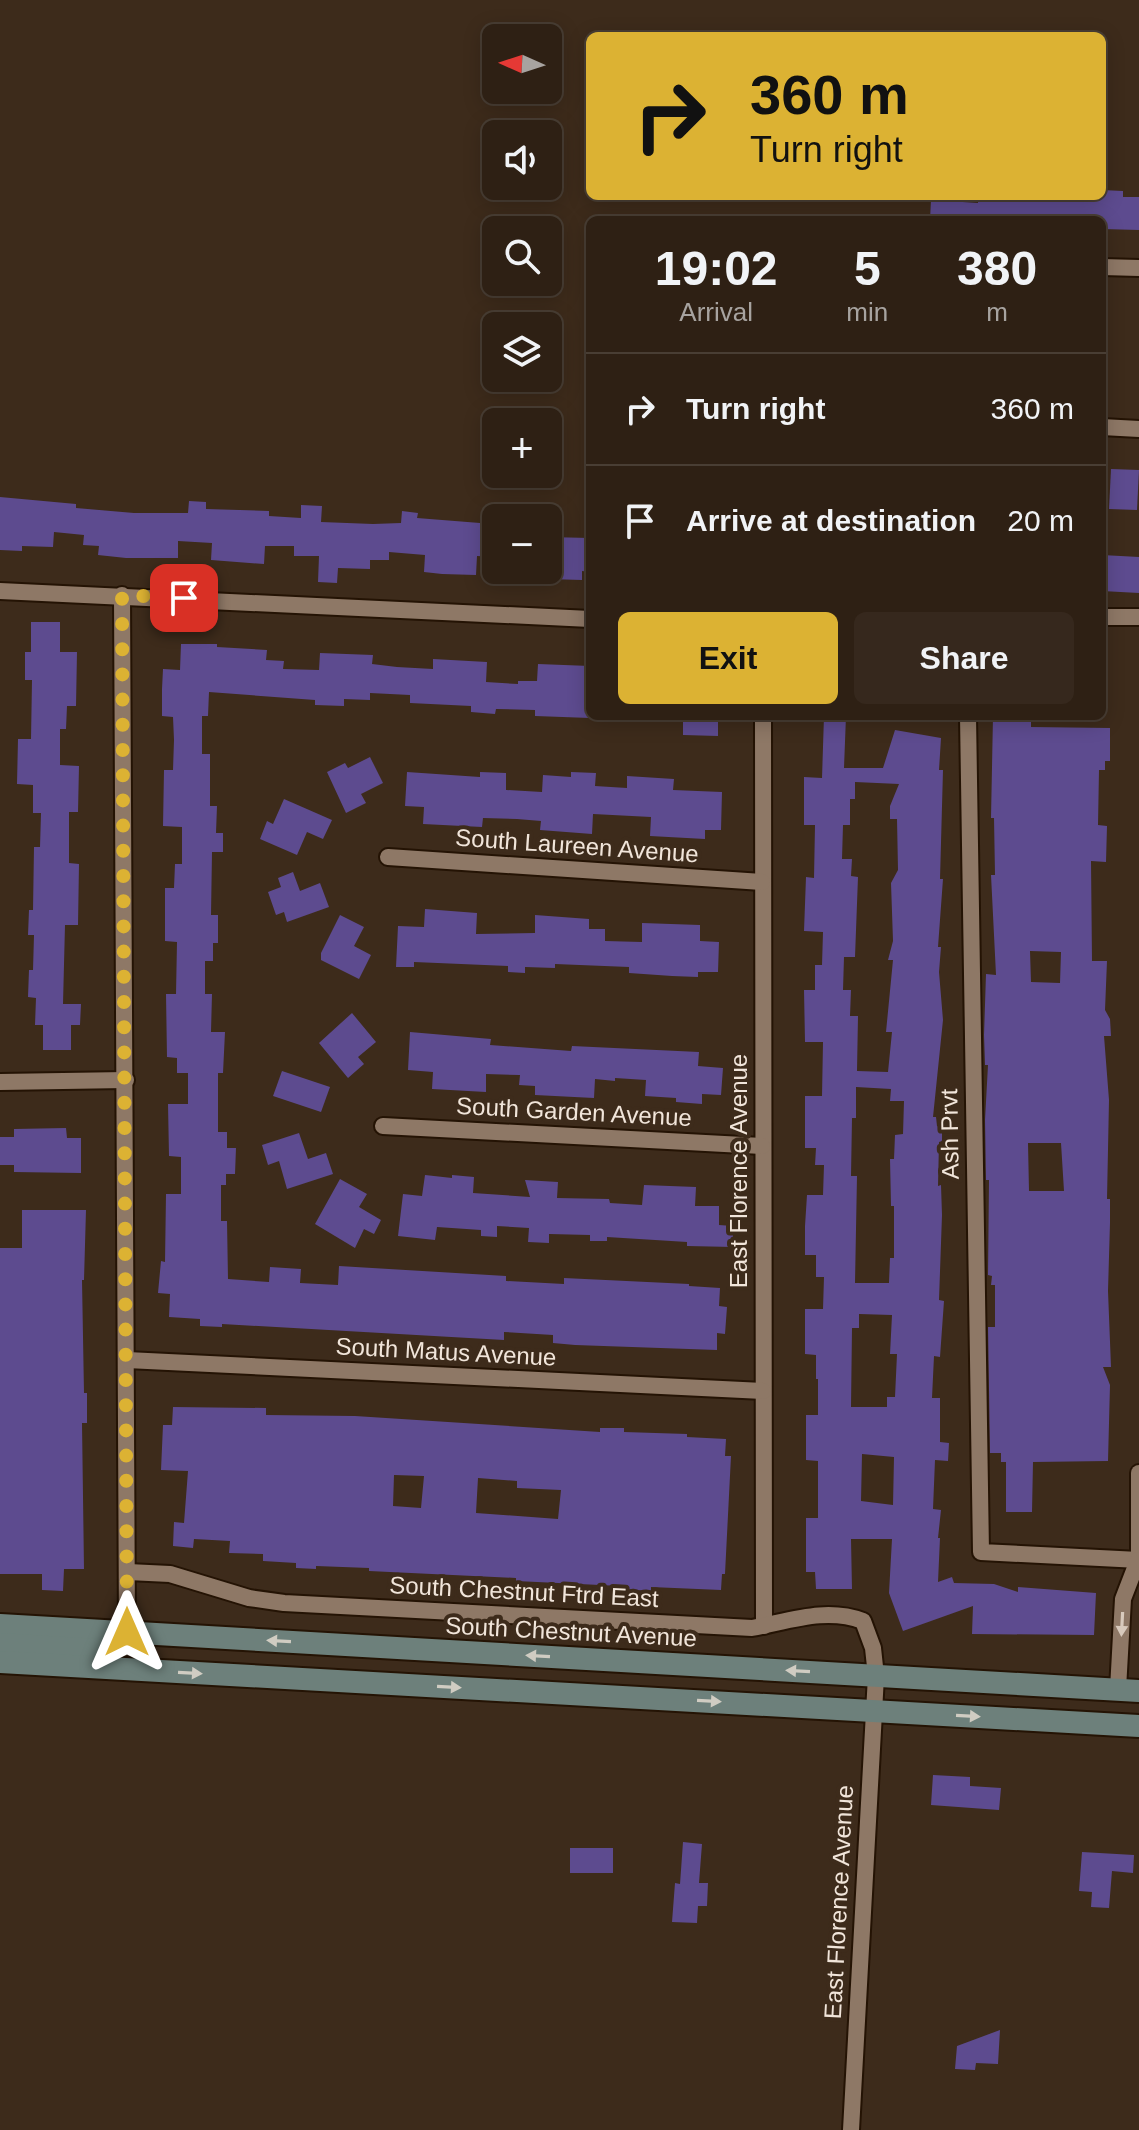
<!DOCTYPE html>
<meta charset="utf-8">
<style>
body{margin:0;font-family:Helvetica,sans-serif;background:#36281d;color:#f1f3f6;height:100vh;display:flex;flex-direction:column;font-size:30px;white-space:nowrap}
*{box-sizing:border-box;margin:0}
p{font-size:26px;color:#a7a3a0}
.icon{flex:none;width:44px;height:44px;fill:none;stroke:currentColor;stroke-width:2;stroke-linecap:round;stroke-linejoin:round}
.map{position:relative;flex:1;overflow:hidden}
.side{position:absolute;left:586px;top:216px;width:520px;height:504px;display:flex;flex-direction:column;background:#2e2014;border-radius:12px;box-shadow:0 4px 20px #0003,0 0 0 2px #493e34}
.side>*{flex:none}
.banner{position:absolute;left:586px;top:32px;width:520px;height:168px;border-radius:12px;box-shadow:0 4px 20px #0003,0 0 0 2px #493e34;background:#dcb233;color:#111;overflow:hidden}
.needle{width:52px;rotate:273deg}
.controls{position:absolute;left:482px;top:24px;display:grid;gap:16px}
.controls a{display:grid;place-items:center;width:80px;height:80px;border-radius:12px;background:#2e2014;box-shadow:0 4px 20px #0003,0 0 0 2px #493e34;font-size:40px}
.pin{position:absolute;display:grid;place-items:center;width:68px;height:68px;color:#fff;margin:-34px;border-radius:16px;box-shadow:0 4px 12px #0006}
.me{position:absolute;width:88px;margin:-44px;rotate:0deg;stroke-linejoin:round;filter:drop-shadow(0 0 6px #0008)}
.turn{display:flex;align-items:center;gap:28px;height:168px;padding:0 32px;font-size:36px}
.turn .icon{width:104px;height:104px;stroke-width:2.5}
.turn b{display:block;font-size:56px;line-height:68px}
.eta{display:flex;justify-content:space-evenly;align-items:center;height:136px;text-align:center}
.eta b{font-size:48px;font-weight:700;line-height:56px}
.primary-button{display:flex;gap:16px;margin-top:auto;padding:16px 32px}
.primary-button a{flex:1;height:92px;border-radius:12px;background:#dcb233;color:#111;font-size:32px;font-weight:700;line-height:92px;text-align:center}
.primary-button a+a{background:#36281d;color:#f1f3f6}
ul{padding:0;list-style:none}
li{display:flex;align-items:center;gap:24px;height:112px;padding:0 32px;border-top:2px solid #493e34}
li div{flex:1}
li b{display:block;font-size:30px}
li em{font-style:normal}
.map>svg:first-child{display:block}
.building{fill:#5d4b8f;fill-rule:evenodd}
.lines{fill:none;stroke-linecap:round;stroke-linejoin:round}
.minor-casing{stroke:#241304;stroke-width:20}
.secondary-casing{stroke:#241304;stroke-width:26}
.minor{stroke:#8e7866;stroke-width:16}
.secondary{stroke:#6d807b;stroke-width:22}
.oneway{fill:#d8cabd}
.oneway2{fill:#d0ccc2}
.route{stroke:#dcb233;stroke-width:14;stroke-dasharray:0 25.2}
.labels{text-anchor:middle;stroke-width:8;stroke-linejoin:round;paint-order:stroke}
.street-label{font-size:24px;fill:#f1e5da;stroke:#3d2b1b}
</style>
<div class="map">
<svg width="1139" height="2130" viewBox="0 0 1139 2130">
<rect width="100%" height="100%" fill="#3d2b1b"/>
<!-- building -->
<g class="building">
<polygon points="1102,190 1123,191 1123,197 1139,197 1139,230 1102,229 1102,220 930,220 931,200 978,203 978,196 1012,199 1012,196 1102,196"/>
<polygon points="1111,469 1139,470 1137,510 1109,509"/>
<polygon points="0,497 76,504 76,508 134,513 188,513 189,501 206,502 206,509 269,511 269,516 301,518 301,505 322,506 321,522 373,524 401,523 402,511 418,513 417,518 480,523 480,527 496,528 496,557 477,556 476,575 442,574 424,572 425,555 389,552 389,560 370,560 370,569 338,568 337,583 318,582 319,556 294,556 294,546 265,546 264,564 211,560 212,543 178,541 178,558 126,558 98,555 99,546 83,545 84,535 54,532 53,547 22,546 22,551 0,550"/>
<polygon points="548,537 590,538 590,572 582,571 582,580 548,579"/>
<polygon points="1102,555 1139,557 1139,593 1102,591"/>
<polygon points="31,622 60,622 60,652 77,652 76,706 67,706 66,729 60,729 60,765 79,766 78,812 69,812 69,863 79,864 78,925 65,925 63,1004 81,1004 80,1025 71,1025 71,1050 43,1050 43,1025 35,1025 36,998 28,997 29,970 33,970 34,935 28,935 29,910 33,910 34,847 40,847 41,813 33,813 33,785 17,784 18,739 31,739 32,680 25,680 25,652 31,652"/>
<polygon points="181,644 217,644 217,647 267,650 266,660 284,661 283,669 319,670 320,653 373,655 372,664 397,667 433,669 433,659 487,662 486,682 518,684 518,681 537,681 538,664 590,666 590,718 535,716 535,710 496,709 495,714 471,712 471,706 410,703 410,695 370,693 370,700 344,699 344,706 315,705 315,700 209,692 208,716 202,716 202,754 210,754 210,806 217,806 216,833 223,833 223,852 212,852 211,915 218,915 218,943 213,943 213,961 205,961 205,994 212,994 211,1032 225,1032 223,1073 218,1073 218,1132 227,1132 227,1148 236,1148 235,1174 226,1174 226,1185 221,1185 221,1221 227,1221 228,1279 269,1282 270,1267 301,1269 300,1283 338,1285 339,1266 506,1276 506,1281 564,1284 564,1278 689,1284 689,1286 720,1288 719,1306 727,1307 725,1334 717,1333 717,1350 575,1345 553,1343 553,1335 504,1332 504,1340 222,1324 222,1327 200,1326 200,1319 169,1317 170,1294 158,1293 161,1261 165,1262 166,1194 181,1194 181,1157 169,1156 168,1104 188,1104 188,1073 177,1073 177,1058 167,1057 166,994 176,994 177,942 165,941 165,888 174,888 175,864 182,864 182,827 163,826 164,770 173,770 174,740 173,717 162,716 162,689 163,669 180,670"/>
<polygon points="683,716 718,720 718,736 683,735"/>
<path d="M824,716H846L844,768H883L895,730L941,738L939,770H943L940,879H943L938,947H941L939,972L943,1020L933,1117H936L937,1126L942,1128V1141L939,1142L938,1186L941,1185L942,1215L939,1300L944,1301L940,1357L934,1356L932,1398H940V1442L949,1443L948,1461L935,1460L933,1509L941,1510L938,1538H940L938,1582L952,1577L954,1583L994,1584L1018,1592V1587L1096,1593L1094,1635L972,1634L973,1606L903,1631L889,1593L892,1539H851L852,1589H816L815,1572H806V1518H818V1461L806,1460V1415H818V1379H816V1355L805,1354V1309H823L824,1277H816V1255H805V1226L807,1195H823L824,1165H815L816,1148H805V1096H822L823,1042H805L804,990H815V965H822L823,932L804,931L806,877L814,878L815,825H804V777L822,778ZM855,782L899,784L890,806V819H897L898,870L891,883L893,941L888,960H893L886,1032H892L888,1072L857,1071L858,1016H850L851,990H843L844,957H855L858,877L851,876L852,859H842L843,825H850V799H855ZM856,1087L891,1089L890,1101H904L903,1134L895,1135L894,1159H890L891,1206H894V1258H890L889,1283H855L857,1176H851L852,1118H856ZM859,1314L892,1315L890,1354H897L895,1397H887V1407H851L852,1328H859ZM862,1454L894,1457L893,1505L861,1501Z"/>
<path d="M993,716H1031V727L1110,728V761H1105V770H1099L1098,825L1107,826L1106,862L1091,861L1092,961H1107L1105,1010L1110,1019L1111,1036H1104L1109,1100L1107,1199H1110V1223L1108,1291L1111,1367H1103L1110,1385L1108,1461L1033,1462L1032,1512H1006V1462H1001V1453H990L988,1327H995V1285H991L992,1276L988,1275L989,1180H986L985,1120L988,1065H985L984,1035L986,974L996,975L991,875H995L994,818H991ZM1030,951L1061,952L1060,983L1031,982ZM1028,1143H1061L1064,1191H1029Z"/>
<polygon points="370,757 383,783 361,794 366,803 346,813 327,772 345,763 348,768"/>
<polygon points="407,772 480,777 480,772 506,773 506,790 542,792 543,775 571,777 571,772 596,773 595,786 627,788 627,776 674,779 673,790 722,792 721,830 705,830 705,839 650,836 651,817 593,814 592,834 540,830 541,821 517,819 483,818 482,827 423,824 424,807 405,806"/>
<polygon points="284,799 332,820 323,839 307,832 297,855 260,839 267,821 273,824"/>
<polygon points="293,872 300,891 320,883 329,907 287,922 284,912 276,915 268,892 281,887 278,878"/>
<polygon points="425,909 477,913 476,934 535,933 535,915 589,919 589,929 605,929 605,941 642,942 642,923 700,925 700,941 719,942 718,972 698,972 698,977 672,976 629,973 629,967 555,964 555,968 525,967 525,973 508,972 508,966 414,962 414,967 396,967 398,926 424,927"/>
<polygon points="340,915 364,927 354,946 371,955 359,979 321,960 321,953"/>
<polygon points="352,1013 376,1042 358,1057 364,1064 348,1078 319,1043"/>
<polygon points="410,1032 491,1039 490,1045 571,1051 572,1046 699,1052 698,1066 723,1068 721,1095 702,1094 702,1104 676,1102 676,1098 645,1096 646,1080 615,1078 615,1081 595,1079 594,1098 535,1095 535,1086 519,1085 520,1075 486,1074 486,1092 432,1089 433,1072 408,1070"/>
<polygon points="282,1071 330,1087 321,1112 273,1096"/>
<polygon points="66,1128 67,1138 81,1138 81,1173 14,1172 14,1165 0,1165 0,1137 14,1137 14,1129"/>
<polygon points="299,1133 308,1159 326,1153 333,1174 287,1189 279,1161 268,1165 262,1145"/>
<polygon points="425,1175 452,1178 452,1175 474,1177 473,1193 530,1197 525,1180 558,1182 557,1198 609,1199 610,1203 642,1205 644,1185 696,1187 695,1206 719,1206 719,1225 733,1226 733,1247 687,1246 687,1242 607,1237 607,1241 590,1241 590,1235 549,1234 549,1243 528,1242 529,1228 497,1226 497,1237 481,1236 481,1230 437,1227 435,1240 398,1236 403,1194 422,1196"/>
<polygon points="340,1179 367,1194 359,1207 381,1220 374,1234 364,1229 355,1248 315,1224"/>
<polygon points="22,1210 86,1210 84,1280 82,1280 84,1393 87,1393 87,1423 82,1423 84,1569 64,1569 63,1591 42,1590 42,1574 0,1574 0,1248 22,1248"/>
<path d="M173,1407L266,1408V1415L355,1416L600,1432V1428H624V1432L687,1434V1437L726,1439L725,1456H731L725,1574H722L721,1590L651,1587V1591L621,1589V1586L516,1581V1578L369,1571V1568L316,1566V1569L296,1568V1563L263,1561V1554L229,1553L230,1541L194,1539L193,1548L173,1546L174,1522L184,1523L188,1471L161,1470L163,1425H172ZM394,1475L424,1476L421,1508L393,1506ZM478,1478L517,1481V1488L561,1490L558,1519L476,1513Z"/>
<polygon points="933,1775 970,1777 970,1786 1001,1788 999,1810 931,1805"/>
<polygon points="683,1842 702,1844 699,1883 708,1883 707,1906 698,1906 697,1923 672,1922 675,1883 680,1884"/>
<rect x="570" y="1848" width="43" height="25"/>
<polygon points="1082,1852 1134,1855 1133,1873 1112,1871 1109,1908 1091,1907 1092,1892 1079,1891"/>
<polygon points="1000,2030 998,2064 976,2063 975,2070 955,2069 957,2046"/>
</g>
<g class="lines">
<!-- minor casing -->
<g class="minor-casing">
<g id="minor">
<polyline points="1102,267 1139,268"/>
<polyline points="1102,427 1139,429"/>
<polyline points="0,591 590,619"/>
<polyline points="122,595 127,1632"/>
<polyline points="1102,617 1139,617"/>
<polyline points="763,716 764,1626"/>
<polyline points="968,716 981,1552 1139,1560"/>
<polyline points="388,857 762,882"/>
<polyline points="0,1082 126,1080"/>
<polyline points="383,1126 762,1146"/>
<polyline points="127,1360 763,1391"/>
<polyline points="1139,1473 1139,1566"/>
<path d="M128,1572L170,1574L249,1598L284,1603L752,1628C790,1621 826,1607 863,1621L873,1648L876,1676L851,2130"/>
<polyline points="1118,1689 1123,1599 1138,1560"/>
</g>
</g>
<!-- secondary casing -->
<g class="secondary-casing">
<g id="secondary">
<polyline points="0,1625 1139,1691"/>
<polyline points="0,1644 97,1650 114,1644 127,1632"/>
<polyline points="0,1662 1139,1726"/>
</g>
</g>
<!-- minor -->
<use href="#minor" class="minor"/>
<!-- secondary -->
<use href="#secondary" class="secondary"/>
</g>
<!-- one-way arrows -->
<defs><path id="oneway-solid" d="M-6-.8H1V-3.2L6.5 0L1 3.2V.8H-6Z" transform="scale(2)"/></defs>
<use class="oneway" href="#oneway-solid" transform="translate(1122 1624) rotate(93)"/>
<g class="oneway2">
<use href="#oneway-solid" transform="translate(279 1641) rotate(-177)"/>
<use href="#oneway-solid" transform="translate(538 1656) rotate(-177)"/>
<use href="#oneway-solid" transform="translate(798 1671) rotate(-177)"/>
<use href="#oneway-solid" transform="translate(190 1673) rotate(3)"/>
<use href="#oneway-solid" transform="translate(449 1687) rotate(3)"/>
<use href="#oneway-solid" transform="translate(709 1701) rotate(3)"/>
<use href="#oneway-solid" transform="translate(968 1716) rotate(3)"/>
</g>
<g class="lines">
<!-- route -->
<polyline class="route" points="127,1632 122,595 184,598"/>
</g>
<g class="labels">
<!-- street labels -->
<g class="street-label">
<text transform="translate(577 846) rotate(4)" y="8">South Laureen Avenue</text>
<text transform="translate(574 1112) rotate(3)" y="8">South Garden Avenue</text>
<text transform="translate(950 1134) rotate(-91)" y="8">Ash Prvt</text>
<text transform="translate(739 1171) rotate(-90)" y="8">East Florence Avenue</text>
<text transform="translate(446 1352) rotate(3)" y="8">South Matus Avenue</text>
<text transform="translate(524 1592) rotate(3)" y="8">South Chestnut Ftrd East</text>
<text transform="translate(571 1632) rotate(3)" y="8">South Chestnut Avenue</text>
<text transform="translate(839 1902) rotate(-87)" y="8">East Florence Avenue</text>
</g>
</g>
</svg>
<div class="controls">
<a><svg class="needle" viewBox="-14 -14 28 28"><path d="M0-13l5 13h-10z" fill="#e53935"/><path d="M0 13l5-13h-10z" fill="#a7a3a0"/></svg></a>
<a><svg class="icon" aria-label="sound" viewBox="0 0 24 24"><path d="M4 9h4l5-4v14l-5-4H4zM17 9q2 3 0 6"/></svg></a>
<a><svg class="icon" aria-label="search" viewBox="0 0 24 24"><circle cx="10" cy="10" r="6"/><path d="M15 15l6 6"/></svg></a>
<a><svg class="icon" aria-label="layers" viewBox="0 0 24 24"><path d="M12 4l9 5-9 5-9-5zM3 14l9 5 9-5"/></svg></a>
<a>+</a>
<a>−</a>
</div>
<div class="pin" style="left:184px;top:598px;background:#d93025"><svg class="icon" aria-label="arrive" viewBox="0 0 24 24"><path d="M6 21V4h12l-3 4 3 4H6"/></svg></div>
<svg class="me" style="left:127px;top:1632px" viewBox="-20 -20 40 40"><path d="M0-17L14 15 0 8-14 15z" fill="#dcb233" stroke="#fff" stroke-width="4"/></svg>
<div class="banner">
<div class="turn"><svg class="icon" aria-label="right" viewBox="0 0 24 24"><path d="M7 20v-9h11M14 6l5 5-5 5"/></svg><div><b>360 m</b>Turn right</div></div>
</div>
<section class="side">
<div class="eta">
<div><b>19:02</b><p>Arrival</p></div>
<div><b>5</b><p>min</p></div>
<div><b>380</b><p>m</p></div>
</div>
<ul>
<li><svg class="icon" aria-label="right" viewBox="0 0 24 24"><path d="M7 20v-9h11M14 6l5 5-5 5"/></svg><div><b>Turn right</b></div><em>360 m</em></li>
<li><svg class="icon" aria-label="arrive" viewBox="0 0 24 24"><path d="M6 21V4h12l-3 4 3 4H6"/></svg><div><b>Arrive at destination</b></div><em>20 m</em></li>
</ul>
<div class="primary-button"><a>Exit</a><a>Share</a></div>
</section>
</div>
